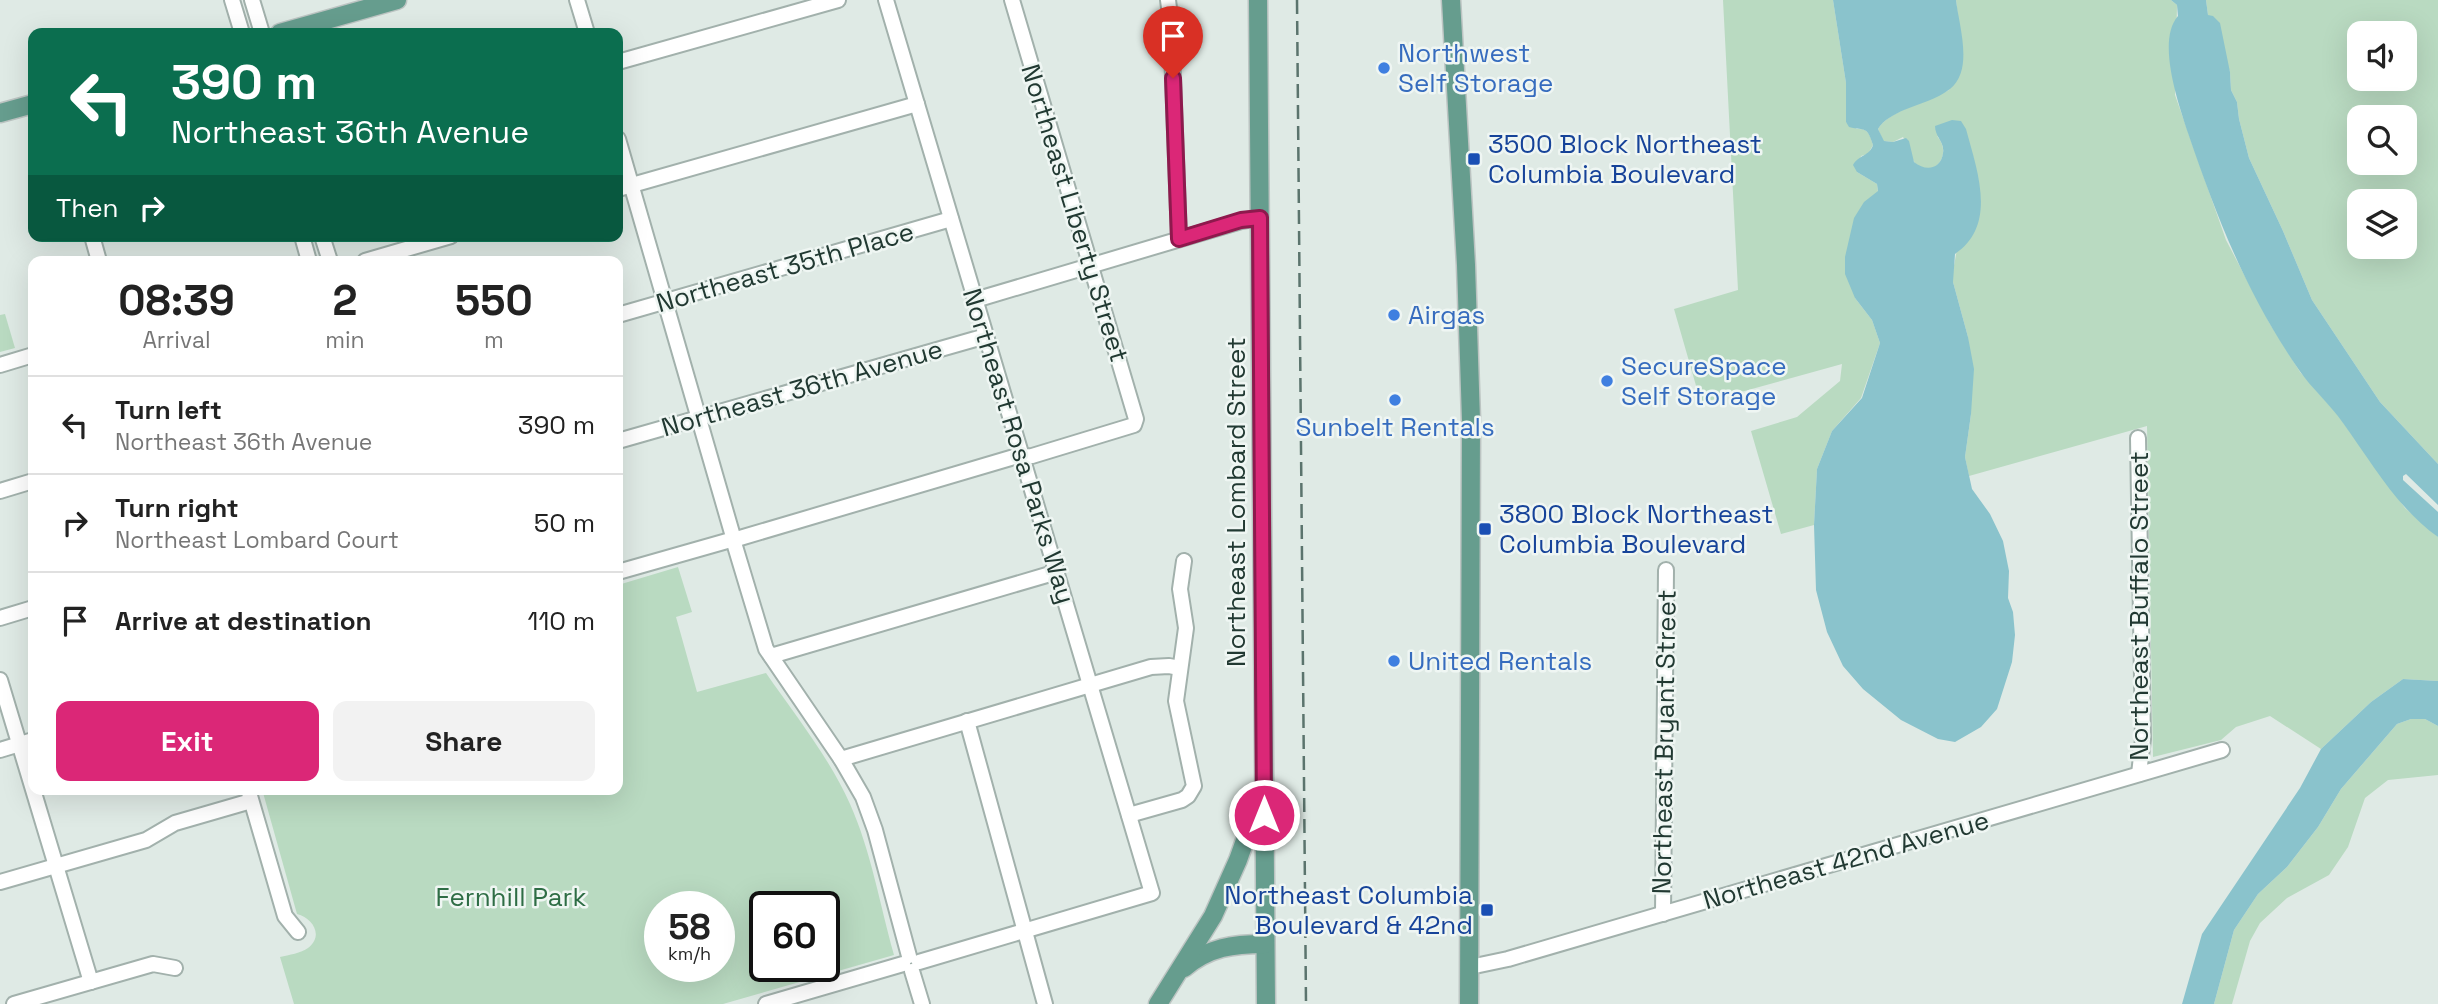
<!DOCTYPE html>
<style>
body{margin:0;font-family:"Space Grotesk",sans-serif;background:#f2f2f2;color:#222;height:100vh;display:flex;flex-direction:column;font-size:26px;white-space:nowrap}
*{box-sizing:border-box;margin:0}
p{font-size:23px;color:#767676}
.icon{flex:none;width:38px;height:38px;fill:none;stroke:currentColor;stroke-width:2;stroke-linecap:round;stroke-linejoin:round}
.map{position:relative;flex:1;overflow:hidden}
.side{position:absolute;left:28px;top:256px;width:595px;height:539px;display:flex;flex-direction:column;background:#fff;border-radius:14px;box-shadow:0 7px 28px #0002}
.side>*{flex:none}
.banner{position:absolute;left:28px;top:28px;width:595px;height:214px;border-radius:14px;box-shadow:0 7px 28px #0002;background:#0b6e4f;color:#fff;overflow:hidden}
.controls{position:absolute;left:2347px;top:21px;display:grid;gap:14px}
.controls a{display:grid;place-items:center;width:70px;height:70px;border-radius:14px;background:#fff;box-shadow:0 7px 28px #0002;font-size:35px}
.speed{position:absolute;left:644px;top:891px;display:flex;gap:14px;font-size:35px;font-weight:700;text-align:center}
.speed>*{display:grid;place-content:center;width:91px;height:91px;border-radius:50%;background:#fff;box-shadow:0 7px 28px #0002;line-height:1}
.speed small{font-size:18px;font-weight:400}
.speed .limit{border:4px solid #111;border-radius:10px;background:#fff;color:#111}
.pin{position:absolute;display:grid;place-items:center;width:60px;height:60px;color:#fff;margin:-72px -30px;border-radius:50% 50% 50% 0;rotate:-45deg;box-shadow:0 0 7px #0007}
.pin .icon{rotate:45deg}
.me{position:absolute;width:77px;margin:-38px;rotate:0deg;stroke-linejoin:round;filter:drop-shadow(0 0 5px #0008)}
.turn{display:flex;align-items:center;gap:24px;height:147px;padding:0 28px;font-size:32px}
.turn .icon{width:91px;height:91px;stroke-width:2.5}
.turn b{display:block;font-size:49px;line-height:60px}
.then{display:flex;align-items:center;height:66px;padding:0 28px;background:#0003;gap:14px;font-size:26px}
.eta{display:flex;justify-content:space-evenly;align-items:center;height:119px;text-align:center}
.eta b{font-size:42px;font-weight:600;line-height:49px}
.primary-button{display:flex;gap:14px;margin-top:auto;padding:14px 28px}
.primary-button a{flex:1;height:80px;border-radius:14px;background:#db2777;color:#fff;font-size:28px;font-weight:600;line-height:80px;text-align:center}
.primary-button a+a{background:#f2f2f2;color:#222}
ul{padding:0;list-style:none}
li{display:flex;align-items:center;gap:21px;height:98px;padding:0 28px;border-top:2px solid #e0e0e0}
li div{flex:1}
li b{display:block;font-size:26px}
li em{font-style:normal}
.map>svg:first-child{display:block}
.green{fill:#b9dac1;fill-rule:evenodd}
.water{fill:#8ac3cc}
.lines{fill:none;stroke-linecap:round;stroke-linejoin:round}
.minor-casing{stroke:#a2b1ac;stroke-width:18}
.major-casing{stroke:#bcc4c2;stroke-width:21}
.minor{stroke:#fff;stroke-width:14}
.major{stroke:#669d8e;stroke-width:18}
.rail{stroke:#5b746d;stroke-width:2.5;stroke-dasharray:14 7;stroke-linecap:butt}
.route-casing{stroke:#8e194d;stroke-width:18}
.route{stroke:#db2777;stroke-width:12}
.shop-dot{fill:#3f7fe0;stroke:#eff6f3;stroke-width:2.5}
.transit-dot{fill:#1a4fb4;stroke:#eff6f3;stroke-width:2.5}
.labels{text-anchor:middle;stroke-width:5;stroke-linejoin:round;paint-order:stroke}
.shop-label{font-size:26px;fill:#366cbe;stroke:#eff6f3;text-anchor:start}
.transit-label{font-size:26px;fill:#164399;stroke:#eff6f3;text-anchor:start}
.street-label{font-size:26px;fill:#213932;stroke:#eff6f3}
.park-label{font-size:26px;fill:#2e6d45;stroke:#eff6f3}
</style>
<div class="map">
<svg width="2438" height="1004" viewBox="0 0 2438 1004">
<rect width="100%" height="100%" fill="#dfeae5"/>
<!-- green -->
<g class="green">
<path d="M1723,0H1833L1846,83V122L1857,129C1869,128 1870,136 1873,145L1868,154L1861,156L1857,172L1877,184L1878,192L1874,196L1855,298L1872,320L1880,343L1861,398L1832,431L1817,469L1814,525L1781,534L1751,431L1797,417L1840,381L1842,364L1701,403L1674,309L1738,290Z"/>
<path d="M1956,0H2171L2177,5L2175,95L2226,240L2270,324L2300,372L2337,414L2405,508L2438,537V681L2403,679L2371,702L2321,749L2270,716L2236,727L2221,740L2153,757L2147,426L1969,476L1965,457L1971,414L1968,337L1953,282V271L1974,158L1937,136C1954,155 1932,181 1915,163C1910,156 1909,146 1903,137L1893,142L1883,141L1878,129C1887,112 1931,99 1949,90L1963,59Z"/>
<path d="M2206,0H2438V464L2380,402L2312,300L2283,231L2249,158L2239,119L2237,102L2231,90L2230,72L2208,15ZM2359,33H2404V79H2359ZM2359,117H2404V163H2359ZM2359,201H2404V247H2359Z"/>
<polygon points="5,314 15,348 0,352 0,315"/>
<path d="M678,567L692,612L676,617L697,692L766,673C795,715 829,757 850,804C871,851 880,905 894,955L723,1004H294L280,957C289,955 301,953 308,948C324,936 313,918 297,914L262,789H618V585ZM660,906H719V966H660ZM765,906H824V966H765Z"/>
<polygon points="2411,719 2425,719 2438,726 2438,775 2388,780 2365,798 2348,847 2329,875 2287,898 2260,923 2250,941 2232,1004 2214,1004 2234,930 2258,894 2287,867 2318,827 2341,789 2397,724"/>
</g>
<!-- water -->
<g class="water">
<path d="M1833,0H1956C1959,26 1974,70 1950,89C1937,99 1919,104 1904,110C1895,114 1883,120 1878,129L1884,141L1893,142L1906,138L1909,141L1914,162C1926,172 1941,169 1943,153C1945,142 1935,137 1935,126L1952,120L1961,121L1966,129C1977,170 1998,225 1955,254L1953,282L1968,337L1974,369L1971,414L1965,457L1972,489L1990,514L2003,541L2009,571L2008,598L2013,612L2015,635L2012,662L1997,709L1981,727L1955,742L1938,739L1901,720L1863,689L1843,666L1827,632L1816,590L1814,525L1817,469L1832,431L1862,398L1880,343L1872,320L1855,298L1845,274V257L1854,218L1864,202L1878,191L1877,184L1857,172L1853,165C1858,155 1870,156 1873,145C1867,126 1866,131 1849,127L1846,122V83Z"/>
<path d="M2171,0H2206L2208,15L2213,16L2220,23L2230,72L2231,90L2237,102L2239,119L2249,158L2283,231L2312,300L2380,402L2438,464V505L2406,474L2403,476V480L2438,512V537C2397,508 2372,463 2343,423C2330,404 2312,389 2299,370C2247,295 2217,218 2188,133C2179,105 2156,41 2178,16L2177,5Z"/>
<polygon points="2403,679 2438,681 2438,726 2425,719 2411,719 2397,724 2341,789 2318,827 2287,867 2258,894 2234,930 2214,1004 2182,1004 2202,934 2300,788 2321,749 2371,702"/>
</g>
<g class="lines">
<!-- minor casing -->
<g class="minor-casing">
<g id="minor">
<polyline points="232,0 242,33"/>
<polyline points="252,0 262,33"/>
<polyline points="577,0 587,33"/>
<polyline points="886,0 1152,893 919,962"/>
<polyline points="1168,0 1171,24 1179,239"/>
<polyline points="618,62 838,0"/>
<polyline points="618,139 732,533"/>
<polyline points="618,189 917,104"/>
<polyline points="92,236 99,261"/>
<polyline points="302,236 309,261"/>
<polyline points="322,236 330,261"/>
<polyline points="365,261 451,236"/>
<polyline points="975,300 1241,221 1260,218"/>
<polyline points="618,315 951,219"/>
<polyline points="0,365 33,355"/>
<polyline points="2138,438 2143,739 2139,774"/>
<polyline points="618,441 986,336"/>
<polyline points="0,491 33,481"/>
<polyline points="740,538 1014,457 1032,456 1134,425 1136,419 1012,0"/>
<polyline points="735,546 766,649 841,759 863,797 875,830 909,956"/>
<polyline points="618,572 727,541"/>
<polyline points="0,618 33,608"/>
<polyline points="771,656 1057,572"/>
<polyline points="0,680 91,982"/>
<polyline points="967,721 1045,1004"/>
<polyline points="0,750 33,740"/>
<polyline points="841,759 1151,667 1169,666 1180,668"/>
<polyline points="248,789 285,916 298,932"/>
<polyline points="1129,815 1182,800 1188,796 1194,786 1176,701 1186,628 1180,589 1184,561"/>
<polyline points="0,882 146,840 175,823 251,801"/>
<polyline points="1663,914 1666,570"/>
<polyline points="1470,967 1508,959 2222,750"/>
<polyline points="912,971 922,1004"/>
<polyline points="14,1004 153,964 175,968"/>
<polyline points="766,1004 903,964"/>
</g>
</g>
<!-- major casing -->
<g class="major-casing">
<g id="major">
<polyline points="1258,0 1266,1004"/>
<polyline points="1451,0 1466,265 1471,420 1469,1004"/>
<polyline points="280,33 397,0"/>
<polyline points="0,113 33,104"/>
<path d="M1184,968C1209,947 1233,944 1265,944"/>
<polyline points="1158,1004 1213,916 1238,860 1259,801"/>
</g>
</g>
<!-- minor -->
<use href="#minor" class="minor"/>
<!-- major -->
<use href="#major" class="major"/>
<!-- rail -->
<polyline class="rail" points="1297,0 1306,1004"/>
</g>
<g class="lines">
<!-- route casing -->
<g class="route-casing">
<polyline id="route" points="1173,78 1179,239 1241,220 1260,218 1264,815"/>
</g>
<!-- route -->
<use href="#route" class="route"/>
</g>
<!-- markers -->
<g class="shop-dot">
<circle cx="1384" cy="68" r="7"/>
<circle cx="1394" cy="315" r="7"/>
<circle cx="1607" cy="381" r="7"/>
<circle cx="1395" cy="400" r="7"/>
<circle cx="1394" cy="661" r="7"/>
</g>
<g class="transit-dot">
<rect x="1467" y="152" width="14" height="14" rx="3.5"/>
<rect x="1478" y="522" width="14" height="14" rx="3.5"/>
<rect x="1480" y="903" width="14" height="14" rx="3.5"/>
</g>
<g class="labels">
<!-- shop labels -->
<g class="shop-label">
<text x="1398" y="62">Northwest<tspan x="1398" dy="30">Self Storage</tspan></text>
<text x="1408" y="324">Airgas</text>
<text x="1621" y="375">SecureSpace<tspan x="1621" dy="30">Self Storage</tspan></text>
<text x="1395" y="436" text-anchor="middle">Sunbelt Rentals</text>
<text x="1408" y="670">United Rentals</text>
</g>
<!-- transit labels -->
<g class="transit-label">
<text x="1488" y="153">3500 Block Northeast<tspan x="1488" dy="30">Columbia Boulevard</tspan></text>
<text x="1499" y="523">3800 Block Northeast<tspan x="1499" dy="30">Columbia Boulevard</tspan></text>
<text x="1473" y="904" text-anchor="end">Northeast Columbia<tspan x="1473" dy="30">Boulevard &amp; 42nd</tspan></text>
</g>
<!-- street labels -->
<g class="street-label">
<text transform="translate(1075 213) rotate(73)" y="9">Northeast Liberty Street</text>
<text transform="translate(785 267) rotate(-16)" y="9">Northeast 35th Place</text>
<text transform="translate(802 388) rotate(-16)" y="9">Northeast 36th Avenue</text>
<text transform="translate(1019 446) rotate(73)" y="9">Northeast Rosa Parks Way</text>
<text transform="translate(1236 502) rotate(-90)" y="9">Northeast Lombard Street</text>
<text transform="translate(2139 606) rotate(-90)" y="9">Northeast Buffalo Street</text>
<text transform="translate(1664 742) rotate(-89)" y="9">Northeast Bryant Street</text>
<text transform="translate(1846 860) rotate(-16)" y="9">Northeast 42nd Avenue</text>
</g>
<!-- park labels -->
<g class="park-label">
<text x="511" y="906">Fernhill Park</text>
</g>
</g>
</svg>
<div class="controls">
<a><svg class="icon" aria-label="sound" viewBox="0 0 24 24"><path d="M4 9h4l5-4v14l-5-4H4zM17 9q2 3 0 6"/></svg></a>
<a><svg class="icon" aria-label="search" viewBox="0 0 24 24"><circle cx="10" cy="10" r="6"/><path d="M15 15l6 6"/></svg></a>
<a><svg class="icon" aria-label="layers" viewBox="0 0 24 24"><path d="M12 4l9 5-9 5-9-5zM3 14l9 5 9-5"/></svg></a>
</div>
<div class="speed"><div>58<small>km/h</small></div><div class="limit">60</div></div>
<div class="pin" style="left:1173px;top:78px;background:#d93025"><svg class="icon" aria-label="arrive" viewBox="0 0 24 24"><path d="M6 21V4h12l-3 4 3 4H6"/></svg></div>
<svg class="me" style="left:1264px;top:815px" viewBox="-20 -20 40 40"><circle r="17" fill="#db2777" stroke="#fff" stroke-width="3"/><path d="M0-11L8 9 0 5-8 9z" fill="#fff"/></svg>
<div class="banner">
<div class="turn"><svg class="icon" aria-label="left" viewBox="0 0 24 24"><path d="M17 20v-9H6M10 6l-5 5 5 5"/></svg><div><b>390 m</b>Northeast 36th Avenue</div></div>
<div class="then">Then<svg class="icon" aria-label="right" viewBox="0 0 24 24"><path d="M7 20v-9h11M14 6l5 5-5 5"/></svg></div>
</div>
<section class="side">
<div class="eta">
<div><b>08:39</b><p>Arrival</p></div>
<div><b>2</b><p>min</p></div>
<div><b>550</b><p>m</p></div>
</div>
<ul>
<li><svg class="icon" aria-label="left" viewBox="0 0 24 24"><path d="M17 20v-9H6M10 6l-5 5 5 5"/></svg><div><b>Turn left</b><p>Northeast 36th Avenue</p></div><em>390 m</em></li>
<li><svg class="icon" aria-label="right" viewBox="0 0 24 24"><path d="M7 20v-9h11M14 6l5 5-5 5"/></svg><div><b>Turn right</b><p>Northeast Lombard Court</p></div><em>50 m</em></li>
<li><svg class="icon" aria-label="arrive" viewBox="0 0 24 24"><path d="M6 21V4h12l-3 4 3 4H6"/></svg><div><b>Arrive at destination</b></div><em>110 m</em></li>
</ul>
<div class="primary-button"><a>Exit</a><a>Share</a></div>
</section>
</div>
